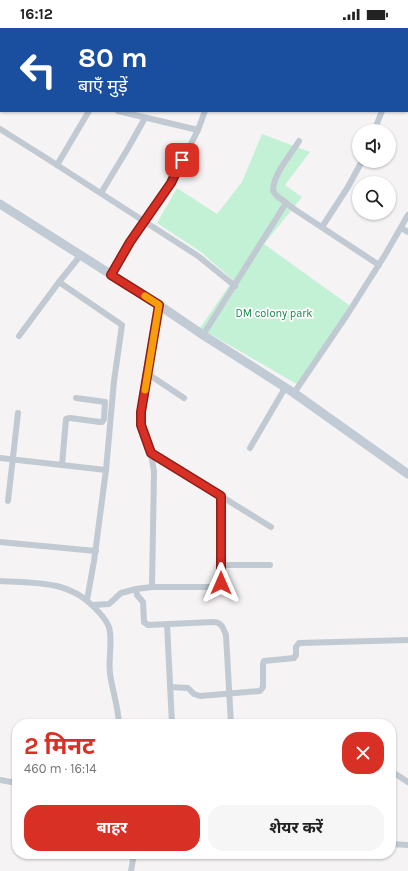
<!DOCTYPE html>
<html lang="hi">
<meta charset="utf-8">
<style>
body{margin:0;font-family:Karla,"Noto Sans Devanagari",sans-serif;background:#f6f6f6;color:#222;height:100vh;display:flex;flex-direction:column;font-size:15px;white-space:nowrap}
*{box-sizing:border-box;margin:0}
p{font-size:13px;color:#767676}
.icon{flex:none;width:22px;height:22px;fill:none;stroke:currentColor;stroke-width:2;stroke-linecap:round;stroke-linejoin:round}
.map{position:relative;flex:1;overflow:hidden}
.side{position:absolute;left:12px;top:691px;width:384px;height:140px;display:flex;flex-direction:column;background:#fff;border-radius:16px;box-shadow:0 1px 3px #0004}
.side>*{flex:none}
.hud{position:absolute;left:0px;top:0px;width:408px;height:84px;box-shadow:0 1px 3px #0004;background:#1a4fa0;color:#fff;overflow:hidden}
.buttons{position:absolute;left:352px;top:96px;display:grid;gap:8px}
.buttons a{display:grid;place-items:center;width:44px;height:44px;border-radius:50%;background:#fff;box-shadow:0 1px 3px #0004;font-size:20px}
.pin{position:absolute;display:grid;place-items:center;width:34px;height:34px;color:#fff;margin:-17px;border-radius:8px;box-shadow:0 2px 6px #0006}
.me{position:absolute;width:44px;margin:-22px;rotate:0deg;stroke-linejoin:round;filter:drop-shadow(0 0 3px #0008)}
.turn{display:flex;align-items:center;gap:14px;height:84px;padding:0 12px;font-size:18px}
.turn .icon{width:52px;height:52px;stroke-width:2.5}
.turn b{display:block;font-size:28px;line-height:34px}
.round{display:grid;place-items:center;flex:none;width:42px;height:42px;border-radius:16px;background:#f6f6f6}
.head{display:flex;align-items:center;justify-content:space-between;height:68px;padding:0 12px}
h1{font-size:24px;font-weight:700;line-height:30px;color:#d93025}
.primary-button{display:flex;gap:8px;margin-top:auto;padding:8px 12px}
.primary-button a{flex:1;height:46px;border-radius:16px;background:#d93025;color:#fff;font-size:16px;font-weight:700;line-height:46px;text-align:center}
.primary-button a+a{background:#f6f6f6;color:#222}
.status{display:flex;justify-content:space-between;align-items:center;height:28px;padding:0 20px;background:#fff;direction:ltr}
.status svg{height:11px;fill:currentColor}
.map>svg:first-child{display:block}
.green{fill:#c3f1d5}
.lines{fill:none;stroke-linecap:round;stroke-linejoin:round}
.street{stroke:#c1cad2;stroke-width:6}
.secondary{stroke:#c1cbd6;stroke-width:9}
.route-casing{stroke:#8d1f18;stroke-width:10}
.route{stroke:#d93025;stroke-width:7}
.slow{stroke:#f59e0b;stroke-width:7}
.labels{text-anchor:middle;stroke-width:3.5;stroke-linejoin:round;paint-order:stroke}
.park-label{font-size:11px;fill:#17864f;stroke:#fff}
</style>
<div class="status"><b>16:12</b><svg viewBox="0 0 49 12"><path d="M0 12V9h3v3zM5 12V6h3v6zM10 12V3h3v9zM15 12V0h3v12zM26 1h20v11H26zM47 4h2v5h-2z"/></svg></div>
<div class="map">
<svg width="408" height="843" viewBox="0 0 408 843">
<rect width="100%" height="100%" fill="#f5f3f3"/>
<!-- green -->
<polygon class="green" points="262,106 310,124 285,157 302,169 264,216 353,280 300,358 200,300 233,252 201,224 157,195 177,160 217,186 242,154"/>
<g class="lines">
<!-- street -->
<g class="street">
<polyline points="24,1 25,0"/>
<polyline points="213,1 213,0"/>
<polyline points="262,1 262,0"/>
<polyline points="0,49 1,47"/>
<polyline points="118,83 198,102"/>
<polyline points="0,101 43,128 198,228 235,258"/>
<polyline points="374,103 382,83"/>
<path d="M299,113C290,128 273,146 273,163L277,168L294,181L379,237"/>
<polyline points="57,137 89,83"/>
<polyline points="101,165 127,122 145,90"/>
<polyline points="322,199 348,159 362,133"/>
<polyline points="401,200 408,204"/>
<polyline points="111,247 130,214 171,155 198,102 205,83"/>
<polyline points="59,254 122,297 114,353 106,442"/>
<polyline points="203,307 286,175"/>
<polyline points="19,308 59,254 80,228"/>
<polyline points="148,346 184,370"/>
<polyline points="294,365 347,287 385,227 408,187"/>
<polyline points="250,420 285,360"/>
<polyline points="151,425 271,499"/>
<polyline points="0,430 106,442 94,533 87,572"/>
<polyline points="62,437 66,391 70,390 100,394 102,394 104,391 105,374 76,370"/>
<polyline points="8,473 18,385"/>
<polyline points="0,514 96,523"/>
<polyline points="221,537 270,537"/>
<path d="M0,553C35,555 68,552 94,579C100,585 106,591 109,599C113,614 108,630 110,645C112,662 118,677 119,696"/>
<polyline points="152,559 154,444 151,425 141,397 141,384 159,277"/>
<path d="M136,561L137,567L143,574L144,594L148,597L213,594C222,594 223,600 226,607L231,696"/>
<polyline points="93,577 109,576 121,565 136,561 152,559 216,559 219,558 221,555 221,468"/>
<polyline points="167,596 172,696"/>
<polyline points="170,659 188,660 194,666 200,668 260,663 263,659 263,636 264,633 294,630 296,627 296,619 299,615 408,612"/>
<polyline points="391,743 408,754"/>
<polyline points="0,752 17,755"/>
<polyline points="391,816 408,817"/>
<polyline points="131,843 134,826"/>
</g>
<!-- secondary -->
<g class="secondary">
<polyline points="127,0 131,1"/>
<polyline points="407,58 408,58"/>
<polyline points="0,176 159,277 203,307 294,365 408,446"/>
</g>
</g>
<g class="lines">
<!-- route casing -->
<g class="route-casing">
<polyline id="route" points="182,132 171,155 130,214 111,247 159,277 141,384 141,397 151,425 221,468 221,555"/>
</g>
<!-- route -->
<use href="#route" class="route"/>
<!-- slow -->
<polyline class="slow" points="145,362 159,277 145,268"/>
</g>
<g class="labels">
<!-- park labels -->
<g class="park-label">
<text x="274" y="289">DM colony park</text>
</g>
</g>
</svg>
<div class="buttons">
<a><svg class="icon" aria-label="sound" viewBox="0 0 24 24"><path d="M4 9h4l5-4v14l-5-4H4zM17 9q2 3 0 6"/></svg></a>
<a><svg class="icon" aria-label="search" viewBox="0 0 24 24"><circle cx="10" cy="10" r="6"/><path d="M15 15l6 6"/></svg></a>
</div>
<div class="pin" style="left:182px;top:132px;background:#d93025"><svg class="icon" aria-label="arrive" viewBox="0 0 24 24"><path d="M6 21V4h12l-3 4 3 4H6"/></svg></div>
<svg class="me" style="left:221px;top:555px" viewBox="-20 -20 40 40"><path d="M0-17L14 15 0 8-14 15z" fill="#d93025" stroke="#fff" stroke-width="4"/></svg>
<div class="hud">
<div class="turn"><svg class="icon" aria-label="left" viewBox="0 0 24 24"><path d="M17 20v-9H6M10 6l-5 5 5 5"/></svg><div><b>80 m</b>बाएँ मुड़ें</div></div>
</div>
<section class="side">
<div class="head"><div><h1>2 मिनट</h1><p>460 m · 16:14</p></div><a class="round" style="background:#d93025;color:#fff"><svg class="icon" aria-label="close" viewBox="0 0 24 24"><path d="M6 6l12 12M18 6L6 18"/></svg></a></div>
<div class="primary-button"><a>बाहर</a><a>शेयर करें</a></div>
</section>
</div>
